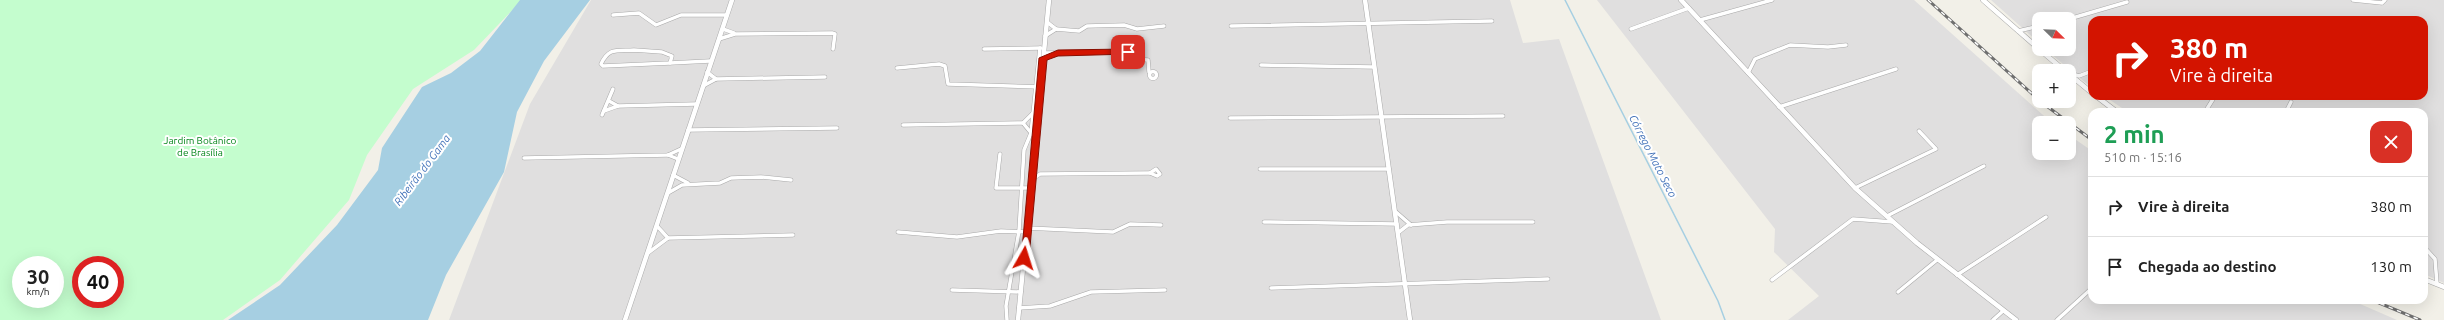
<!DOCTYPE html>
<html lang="pt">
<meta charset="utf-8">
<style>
body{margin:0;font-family:Ubuntu,sans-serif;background:#f6f6f6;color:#222;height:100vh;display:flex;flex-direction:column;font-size:15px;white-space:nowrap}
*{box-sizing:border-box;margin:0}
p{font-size:13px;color:#767676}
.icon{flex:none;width:22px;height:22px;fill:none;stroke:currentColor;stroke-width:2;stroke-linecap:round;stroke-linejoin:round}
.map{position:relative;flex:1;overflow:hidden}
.drawer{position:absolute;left:2088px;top:108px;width:340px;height:196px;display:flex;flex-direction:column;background:#fff;border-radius:12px;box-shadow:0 4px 16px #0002}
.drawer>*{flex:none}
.hud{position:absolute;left:2088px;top:16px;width:340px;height:84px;border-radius:12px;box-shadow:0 4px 16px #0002;background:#d31400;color:#fff;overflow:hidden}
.needle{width:26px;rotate:113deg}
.controls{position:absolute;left:2032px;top:12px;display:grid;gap:8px}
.controls a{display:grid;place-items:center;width:44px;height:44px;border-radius:8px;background:#fff;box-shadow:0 4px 16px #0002;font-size:20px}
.speed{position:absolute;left:12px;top:256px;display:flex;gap:8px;font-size:20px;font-weight:700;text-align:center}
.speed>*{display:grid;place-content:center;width:52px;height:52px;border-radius:50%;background:#fff;box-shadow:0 4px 16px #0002;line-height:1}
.speed small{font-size:10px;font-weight:400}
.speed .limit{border:6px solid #d22;background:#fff;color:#111}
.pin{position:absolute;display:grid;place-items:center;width:34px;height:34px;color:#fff;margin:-17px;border-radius:8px;box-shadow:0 2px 6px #0006}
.me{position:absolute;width:44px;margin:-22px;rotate:6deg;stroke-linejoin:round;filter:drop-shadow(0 0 3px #0008)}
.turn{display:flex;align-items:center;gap:14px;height:84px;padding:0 16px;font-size:18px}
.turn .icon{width:52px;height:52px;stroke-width:2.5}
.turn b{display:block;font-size:28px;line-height:34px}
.round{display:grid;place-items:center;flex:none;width:42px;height:42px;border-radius:12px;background:#f6f6f6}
.overview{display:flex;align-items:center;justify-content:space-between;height:68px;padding:0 16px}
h1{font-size:24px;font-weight:600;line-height:30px;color:#1e9e55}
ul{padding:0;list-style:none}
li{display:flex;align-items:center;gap:12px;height:60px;padding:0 16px;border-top:1px solid #e0e0e0}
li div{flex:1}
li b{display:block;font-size:15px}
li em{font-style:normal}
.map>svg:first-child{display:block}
.residential{fill:#e0dfdf}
.park{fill:#c4fdce;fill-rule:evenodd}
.water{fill:#a6cfe2}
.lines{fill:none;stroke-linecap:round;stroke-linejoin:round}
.stream{stroke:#a6cfe2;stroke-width:1.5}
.minor-casing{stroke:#a9a9a9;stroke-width:4.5}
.tertiary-casing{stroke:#a9a9a9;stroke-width:5.5}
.minor{stroke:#fff;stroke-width:3.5}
.tertiary{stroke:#fff;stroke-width:4.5}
.rail-casing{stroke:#707070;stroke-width:3}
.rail{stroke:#fff;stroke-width:1.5;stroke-dasharray:4.5;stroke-linecap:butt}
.route{fill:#d31400;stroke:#890d00}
.labels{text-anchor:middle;stroke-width:4;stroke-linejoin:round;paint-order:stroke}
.park-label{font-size:10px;fill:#05861b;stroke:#fff}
.water-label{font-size:11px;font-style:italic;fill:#4574ba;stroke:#fff}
</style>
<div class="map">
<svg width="2444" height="320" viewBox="0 0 2444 320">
<rect width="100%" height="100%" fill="#f2f0e8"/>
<!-- residential -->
<g class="residential">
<polygon points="591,0 1510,0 1523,43 1559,39 1661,320 449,320 530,104"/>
<polygon points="1597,0 1914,0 2052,123 2039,123 2039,153 2069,153 2069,135 2092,151 2092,300 2351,300 2397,320 1788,320 1819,296 1774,252 1775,229"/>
<polygon points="1991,0 2444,0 2444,283 2424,274 2424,112 2128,112 2104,96 2424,96 2424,20 2092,20 2092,88 2045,49 2069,49 2069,19 2039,19 2039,43"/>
</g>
<!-- park -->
<path class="park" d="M0,0H522L474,50L413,89L367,155L349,200L280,280L223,320H0ZM21,265H55V299H21ZM81,265H115V299H81Z"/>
<!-- water -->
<polygon class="water" points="520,0 590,0 544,61 517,112 504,172 446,275 428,320 228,320 280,285 337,225 378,170 382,148 422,87 451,73 480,51"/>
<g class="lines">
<!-- stream -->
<polyline class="stream" points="1565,0 1718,301 1725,320"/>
<!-- minor casing -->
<g class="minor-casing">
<g id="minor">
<polyline points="2353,0 2382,3 2385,0"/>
<polyline points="613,15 639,13 656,25 681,15 727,15"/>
<polyline points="2069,19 2127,2"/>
<polyline points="1700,20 1772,0"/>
<polyline points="1047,22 1056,29"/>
<polyline points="1231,26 1492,21"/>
<polyline points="723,29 734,33"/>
<polyline points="1631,29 1689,8"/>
<polyline points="2018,31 2039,26"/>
<polyline points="1045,36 1056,29 1079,31 1087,26 1124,25 1137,29 1164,26"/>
<polyline points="719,39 735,34 832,33 835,34 833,49"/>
<polyline points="984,49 1041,48"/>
<path d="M634,50L662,52L672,56L670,63L603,66L601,64C609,47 617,51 634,50Z"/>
<polyline points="1044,53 1128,52 1134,59 1148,60 1149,72"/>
<polyline points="670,63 710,61"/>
<polyline points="1261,65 1374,67"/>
<polyline points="897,68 939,64 945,66 948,84 1040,87"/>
<circle cx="1153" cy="75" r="3.5"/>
<polyline points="707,72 716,79"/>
<polyline points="1748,73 1755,59 1790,45 1828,47 1846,45"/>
<polyline points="2069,73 2079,76 2092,71"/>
<polyline points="703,86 716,79 825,77"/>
<polyline points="609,101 618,106 696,104"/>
<polyline points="1779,107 1896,69"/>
<polyline points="604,111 618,106"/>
<polyline points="2205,112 2215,96"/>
<polyline points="2286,112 2291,102"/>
<polyline points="602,115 613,89"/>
<polyline points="1230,118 1503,116"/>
<polyline points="1023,123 1032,134"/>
<polyline points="903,125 1023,123 1038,108"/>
<polyline points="688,130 837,128"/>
<polyline points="1000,154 996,188 1030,188"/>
<polyline points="668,155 678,159"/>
<polyline points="524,158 668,155 681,149"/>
<polygon points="1156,169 1160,174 1157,176 1150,173"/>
<polyline points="1260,169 1389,169"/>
<polyline points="673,175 688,183"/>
<polyline points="1031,180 1040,174 1150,173"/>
<polyline points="1855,188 1936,149 1919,131"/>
<polyline points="668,193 682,185 720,183 731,178 761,177 791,180"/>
<polyline points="1396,212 1411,225"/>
<polyline points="1887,216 1984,166"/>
<polyline points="1264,222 1397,224"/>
<polyline points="657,226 668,238"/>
<polyline points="1027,228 1113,232 1130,224 1161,225"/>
<polyline points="898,232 957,237 1001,231 1027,232"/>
<polyline points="1399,232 1408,225 1447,222 1533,222"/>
<polyline points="2424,247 2435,259 2437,284"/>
<polyline points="648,253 668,238 793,235"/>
<polyline points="1957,275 2046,217"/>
<polyline points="1772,280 1853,219 1893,222"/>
<polyline points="1271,288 1548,279"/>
<polyline points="952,290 1021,292"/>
<polyline points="1898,292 1937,260"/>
<polyline points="1019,308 1050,306 1091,292 1165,290"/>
<polyline points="1007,320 1006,306 1019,231 1024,150 1031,133 1040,48"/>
<polyline points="1993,320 2003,311"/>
<polyline points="2057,320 2092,288"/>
</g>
</g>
<!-- tertiary casing -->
<g class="tertiary-casing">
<g id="tertiary">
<polyline points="1365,0 1410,320"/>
<polyline points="1681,0 1855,188 1917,243 2016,320"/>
<polyline points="1983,0 2039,49"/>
<polyline points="2039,49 2065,71"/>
<polyline points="2069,74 2092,93"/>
<polyline points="2096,96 2117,112"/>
<polyline points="2424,279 2444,287"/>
<polyline points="625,320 732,0"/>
<polyline points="1018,320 1049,0"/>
</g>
</g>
<!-- minor -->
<use href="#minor" class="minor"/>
<!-- tertiary -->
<use href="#tertiary" class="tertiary"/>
<!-- rail casing -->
<g class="rail-casing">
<g id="rail">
<polyline points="1928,0 2039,100"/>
<polyline points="2040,101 2092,140"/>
<polyline points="2372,300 2420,320"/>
</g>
</g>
<!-- rail -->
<use href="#rail" class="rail"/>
</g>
<!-- route -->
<polygon class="route" points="1128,49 1131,50 1131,54 1058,56 1047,60 1029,258 1027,261 1021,261 1039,58 1058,50"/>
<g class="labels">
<!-- park labels -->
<g class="park-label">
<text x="200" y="144">Jardim Botânico<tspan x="200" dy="12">de Brasília</tspan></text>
</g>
<!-- water labels -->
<g class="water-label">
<text transform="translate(1653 156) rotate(63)" y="4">Córrego Mato Seco</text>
<text transform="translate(422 170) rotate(-53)" y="4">Ribeirão do Gama</text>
</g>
</g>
</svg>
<div class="controls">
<a><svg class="needle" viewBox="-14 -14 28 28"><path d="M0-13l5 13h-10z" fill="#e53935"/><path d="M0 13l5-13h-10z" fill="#767676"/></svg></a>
<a>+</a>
<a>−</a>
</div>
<div class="speed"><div>30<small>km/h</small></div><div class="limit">40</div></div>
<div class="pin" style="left:1128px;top:52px;background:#d93025"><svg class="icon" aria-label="arrive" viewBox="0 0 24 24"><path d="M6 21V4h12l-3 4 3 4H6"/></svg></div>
<svg class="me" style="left:1024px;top:258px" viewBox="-20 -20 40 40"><path d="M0-17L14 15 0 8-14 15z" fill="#d31400" stroke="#fff" stroke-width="4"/></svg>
<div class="hud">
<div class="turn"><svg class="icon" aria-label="right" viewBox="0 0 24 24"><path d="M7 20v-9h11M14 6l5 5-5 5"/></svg><div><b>380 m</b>Vire à direita</div></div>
</div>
<section class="drawer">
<div class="overview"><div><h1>2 min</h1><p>510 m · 15:16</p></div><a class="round" style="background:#d93025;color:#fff"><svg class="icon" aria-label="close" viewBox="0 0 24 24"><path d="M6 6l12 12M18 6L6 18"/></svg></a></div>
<ul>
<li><svg class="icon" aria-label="right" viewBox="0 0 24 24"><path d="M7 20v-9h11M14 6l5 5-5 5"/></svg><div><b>Vire à direita</b></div><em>380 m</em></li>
<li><svg class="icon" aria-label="arrive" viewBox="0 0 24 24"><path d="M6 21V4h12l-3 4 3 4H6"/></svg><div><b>Chegada ao destino</b></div><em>130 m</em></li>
</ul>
</section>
</div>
